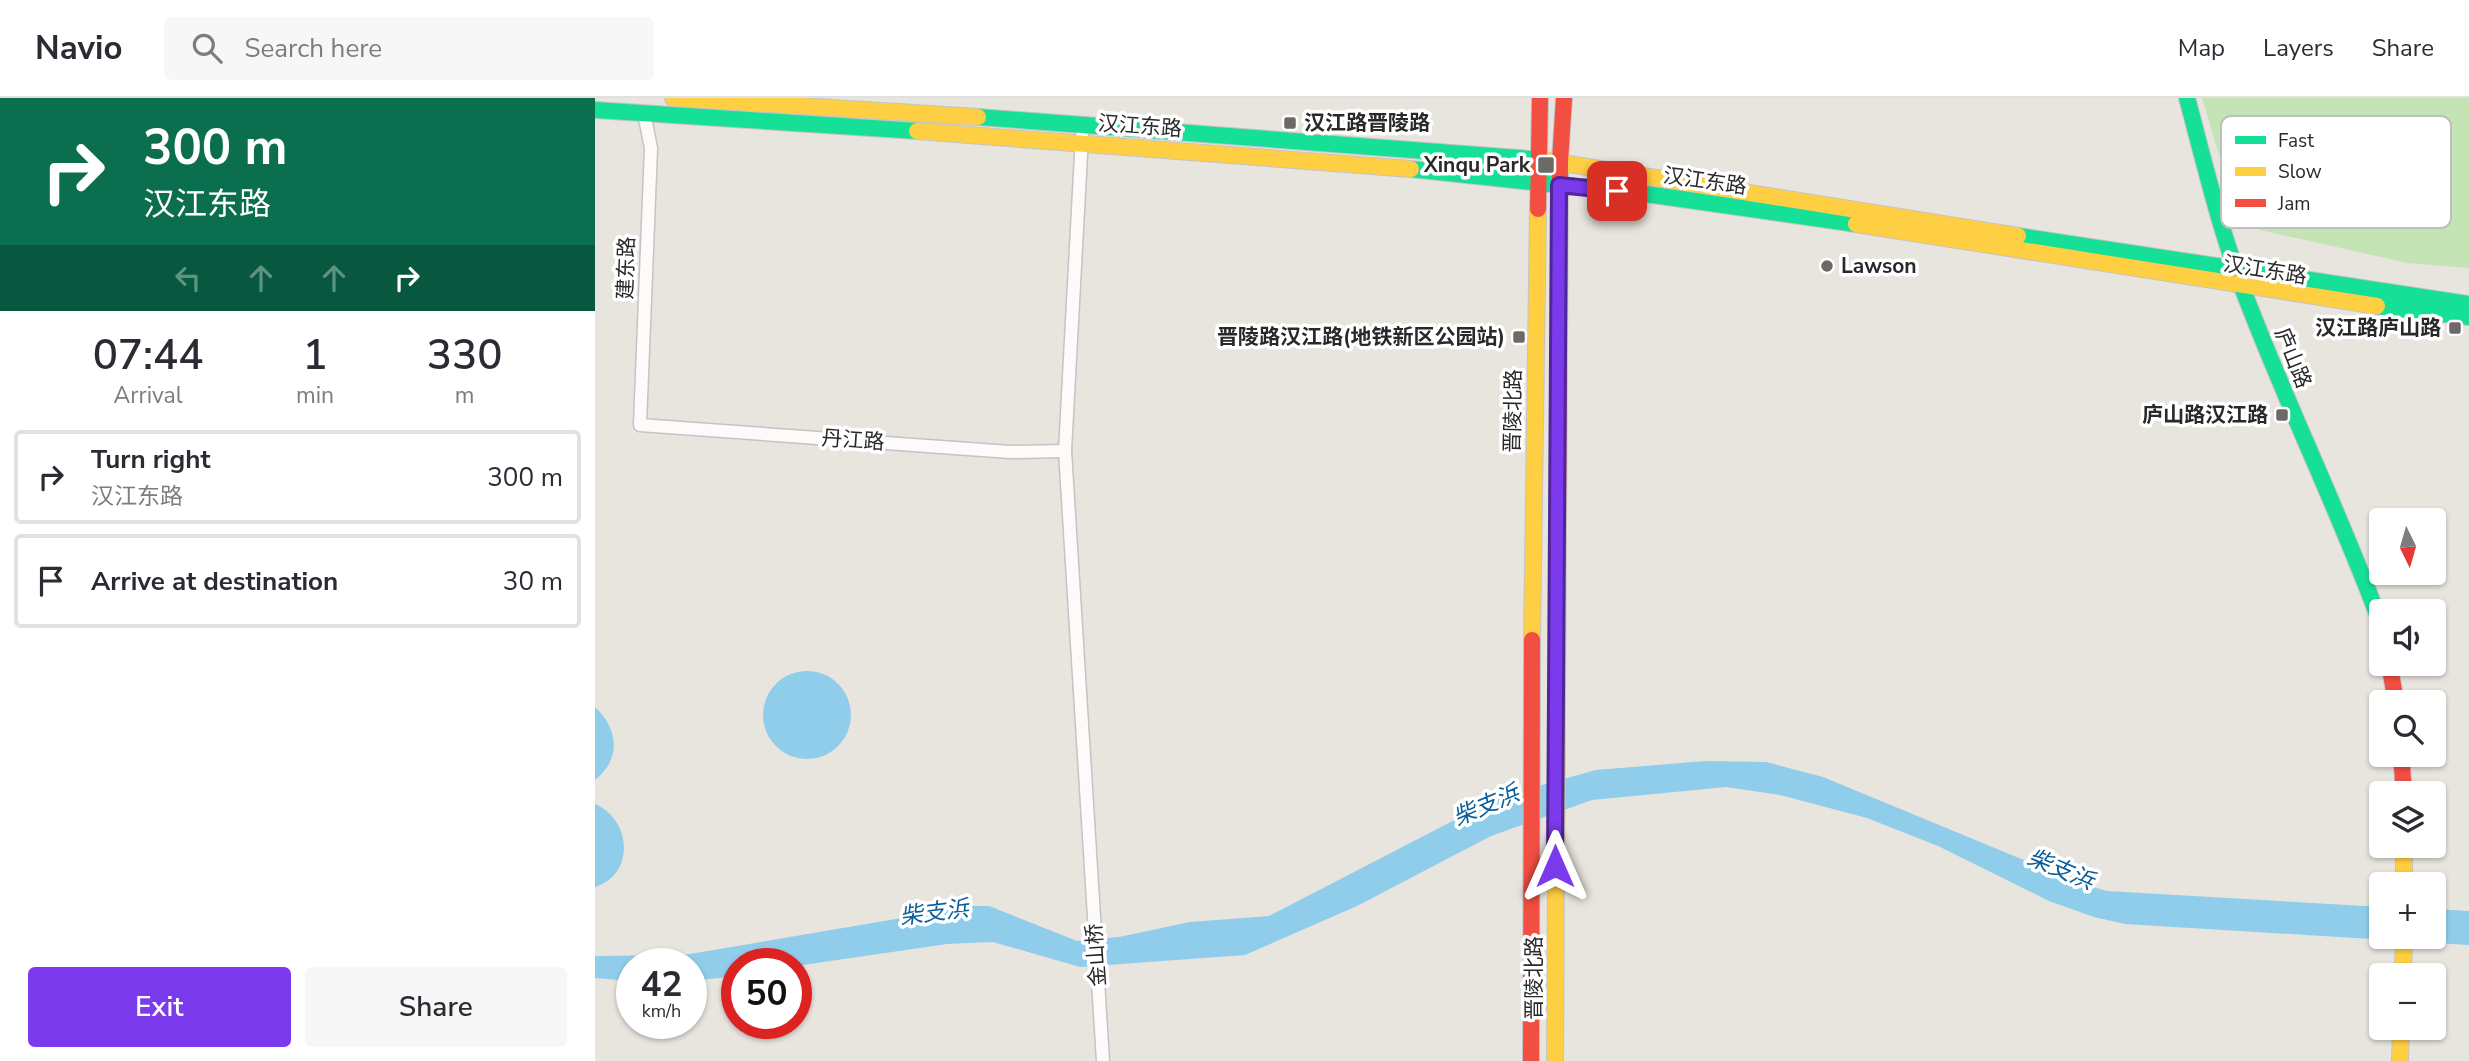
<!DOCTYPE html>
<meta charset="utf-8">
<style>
body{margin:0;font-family:"Nunito Sans","Noto Sans SC",sans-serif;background:#f7f7f7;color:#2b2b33;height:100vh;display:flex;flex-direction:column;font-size:26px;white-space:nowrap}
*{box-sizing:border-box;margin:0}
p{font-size:23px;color:#7c7c81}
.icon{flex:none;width:38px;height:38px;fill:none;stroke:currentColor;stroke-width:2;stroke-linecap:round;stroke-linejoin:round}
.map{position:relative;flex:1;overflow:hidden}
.details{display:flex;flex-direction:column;background:#fff;width:595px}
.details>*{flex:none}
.banner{background:#0b6e4f;color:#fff;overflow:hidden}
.needle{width:46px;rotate:175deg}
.controls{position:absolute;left:1774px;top:410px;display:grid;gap:14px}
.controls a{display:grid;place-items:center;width:77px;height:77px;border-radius:7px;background:#fff;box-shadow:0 2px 5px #0004;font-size:35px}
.speed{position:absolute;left:21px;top:850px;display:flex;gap:14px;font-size:35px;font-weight:700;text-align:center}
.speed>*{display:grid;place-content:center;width:91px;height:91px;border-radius:50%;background:#fff;box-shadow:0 2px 5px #0004;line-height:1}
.speed small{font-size:18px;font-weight:400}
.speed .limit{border:10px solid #d22;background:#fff;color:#111}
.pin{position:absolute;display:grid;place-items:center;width:60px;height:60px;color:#fff;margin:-30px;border-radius:14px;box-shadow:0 4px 10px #0006}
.me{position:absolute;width:77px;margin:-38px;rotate:0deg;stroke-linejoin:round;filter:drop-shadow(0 0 5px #0008)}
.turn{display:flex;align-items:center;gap:24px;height:147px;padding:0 28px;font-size:32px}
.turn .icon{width:91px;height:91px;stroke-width:2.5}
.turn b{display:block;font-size:49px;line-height:60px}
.lanes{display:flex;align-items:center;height:66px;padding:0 28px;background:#0003;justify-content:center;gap:35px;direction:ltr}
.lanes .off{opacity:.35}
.eta{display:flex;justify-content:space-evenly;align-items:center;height:119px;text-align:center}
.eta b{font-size:42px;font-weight:600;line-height:49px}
.cta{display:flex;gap:14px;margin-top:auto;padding:14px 28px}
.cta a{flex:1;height:80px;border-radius:7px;background:#7c3aed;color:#fff;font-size:28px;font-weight:600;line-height:80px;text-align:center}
.cta a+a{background:#f7f7f7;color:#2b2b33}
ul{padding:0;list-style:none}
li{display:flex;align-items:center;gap:21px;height:94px;margin:0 14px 10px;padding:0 14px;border:4px solid #e1e1e2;border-radius:7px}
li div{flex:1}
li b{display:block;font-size:26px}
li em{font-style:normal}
header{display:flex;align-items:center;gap:42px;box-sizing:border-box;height:98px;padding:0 35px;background:#fff;border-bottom:2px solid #e1e1e2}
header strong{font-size:33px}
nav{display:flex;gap:38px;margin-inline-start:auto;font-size:24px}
.search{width:490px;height:63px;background:#f7f7f7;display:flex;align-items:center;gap:18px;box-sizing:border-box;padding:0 24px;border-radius:7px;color:#7c7c81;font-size:26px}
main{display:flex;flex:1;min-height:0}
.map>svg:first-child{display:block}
.green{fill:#c5e4b6}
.water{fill:#90cdeb}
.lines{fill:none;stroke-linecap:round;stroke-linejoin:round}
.street-casing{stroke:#c5c3c4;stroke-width:15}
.fast-casing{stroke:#c5c3c4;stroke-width:18}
.slow-casing{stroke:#c5c3c4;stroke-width:18}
.jam-casing{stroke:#c5c3c4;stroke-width:18}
.street{stroke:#fcfbfa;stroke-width:12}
.fast{stroke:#16e098;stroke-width:16}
.slow{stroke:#ffcf43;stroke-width:16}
.jam{stroke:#f24e42;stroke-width:16}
.route-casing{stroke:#51269a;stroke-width:18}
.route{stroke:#7c3aed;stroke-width:12}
.poi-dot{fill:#6c6a68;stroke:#fff;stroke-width:2.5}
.labels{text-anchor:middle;stroke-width:7;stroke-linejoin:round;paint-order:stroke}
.poi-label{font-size:21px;font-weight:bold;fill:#292929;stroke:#fff;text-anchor:end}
.street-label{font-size:21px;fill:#292929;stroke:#fff}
.water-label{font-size:23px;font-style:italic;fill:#0a5e9b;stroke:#fff}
.key{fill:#fff;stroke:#bfbfbf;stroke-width:2}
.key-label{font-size:19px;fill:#292929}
</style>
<header>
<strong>Navio</strong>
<div class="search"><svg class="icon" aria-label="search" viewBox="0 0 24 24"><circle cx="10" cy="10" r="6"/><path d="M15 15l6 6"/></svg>Search here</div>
<nav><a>Map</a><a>Layers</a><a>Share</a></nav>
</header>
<main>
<section class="details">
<div class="banner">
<div class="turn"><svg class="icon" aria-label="right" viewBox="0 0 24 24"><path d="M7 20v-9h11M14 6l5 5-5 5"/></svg><div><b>300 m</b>汉江东路</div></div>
<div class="lanes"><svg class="icon off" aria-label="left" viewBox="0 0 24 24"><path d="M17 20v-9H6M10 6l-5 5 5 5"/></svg><svg class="icon off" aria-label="ahead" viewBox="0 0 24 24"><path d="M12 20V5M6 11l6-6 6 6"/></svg><svg class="icon off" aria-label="ahead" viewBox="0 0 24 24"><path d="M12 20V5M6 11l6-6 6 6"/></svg><svg class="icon" aria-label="right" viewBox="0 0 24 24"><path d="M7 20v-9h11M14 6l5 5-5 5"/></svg></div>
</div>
<div class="eta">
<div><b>07:44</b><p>Arrival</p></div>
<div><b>1</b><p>min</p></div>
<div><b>330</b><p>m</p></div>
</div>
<ul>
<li><svg class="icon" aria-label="right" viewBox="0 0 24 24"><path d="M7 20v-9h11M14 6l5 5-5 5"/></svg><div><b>Turn right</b><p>汉江东路</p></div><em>300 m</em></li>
<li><svg class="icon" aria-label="arrive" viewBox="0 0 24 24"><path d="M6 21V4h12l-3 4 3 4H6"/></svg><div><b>Arrive at destination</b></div><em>30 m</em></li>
</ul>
<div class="cta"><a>Exit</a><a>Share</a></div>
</section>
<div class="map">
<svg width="1874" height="963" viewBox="0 0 1874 963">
<rect width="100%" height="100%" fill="#e8e4de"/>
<!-- green -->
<polygon class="green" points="1607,0 1874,0 1874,170 1813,165 1665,132 1642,116"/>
<!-- water -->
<g class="water">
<circle cx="212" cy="617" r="44"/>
<path d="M0,609C23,630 27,661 0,682Z"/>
<polygon points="1110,663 1171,664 1228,679 1484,785 1512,793 1787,809 1787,838 1839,838 1839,811 1874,813 1874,847 1530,826 1499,819 1454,803 1343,748 1272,720 1185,697 1131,689 997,702 896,738 762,808 650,857 485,869 398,844 352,846 201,868 142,866 142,878 96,883 96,866 37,866 37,883 0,880 0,858 89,857 377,808 394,808 482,843 524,839 595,824 674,818 904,699 1001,672"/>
<path d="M0,706C36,721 41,776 0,789Z"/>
</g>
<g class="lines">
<!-- street casing -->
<g class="street-casing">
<g id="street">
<polyline points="49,15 56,50 45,327 415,354 470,353"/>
<polyline points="487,38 470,353 508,963"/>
</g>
</g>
<!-- fast casing -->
<g class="fast-casing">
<g id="fast">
<path d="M1592,0C1609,63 1624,128 1647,189C1690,304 1745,414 1787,529"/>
<polyline points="0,12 322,33"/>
<polyline points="383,19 949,62"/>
<polyline points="816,71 1058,97 1261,126"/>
<polyline points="1423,138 1874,206"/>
<polyline points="1782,208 1874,219"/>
</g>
</g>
<!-- slow casing -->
<g class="slow-casing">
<g id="slow">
<polyline points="78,0 383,19"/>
<polyline points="322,33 816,71"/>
<polyline points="949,62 1423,138"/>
<polyline points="1261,126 1782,208"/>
<polyline points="937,542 943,111"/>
<polyline points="1809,747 1809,786"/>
<polyline points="1808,877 1809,838"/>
<polyline points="960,963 963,430"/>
<polyline points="1805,963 1806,929"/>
</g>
</g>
<!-- jam casing -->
<g class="jam-casing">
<g id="jam">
<polyline points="943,111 945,0"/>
<polyline points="963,430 965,63 969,0"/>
<polyline points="1794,565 1801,604"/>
<polyline points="1806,656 1809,695"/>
<polyline points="936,963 937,542"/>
</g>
</g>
<!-- street -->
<use href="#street" class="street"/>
<!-- fast -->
<use href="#fast" class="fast"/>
<!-- slow -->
<use href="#slow" class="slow"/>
<!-- jam -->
<use href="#jam" class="jam"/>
</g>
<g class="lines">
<!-- route casing -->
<g class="route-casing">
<polyline id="route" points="960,768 964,87 1022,93"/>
</g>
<!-- route -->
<use href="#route" class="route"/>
</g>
<!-- markers -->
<g class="poi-dot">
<rect x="688" y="18" width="14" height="14" rx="3.5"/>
<rect x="942" y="58" width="18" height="18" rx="3.5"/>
<circle cx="1232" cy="168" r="7"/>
<rect x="1853" y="223" width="14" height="14" rx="3.5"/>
<rect x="917" y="232" width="14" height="14" rx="3.5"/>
<rect x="1680" y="310" width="14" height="14" rx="3.5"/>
</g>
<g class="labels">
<!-- poi labels -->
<g class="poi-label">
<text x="709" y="32" text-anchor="start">汉江路晋陵路</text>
<text x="935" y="74">Xinqu Park</text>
<text x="1246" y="175" text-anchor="start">Lawson</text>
<text x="1846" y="237">汉江路庐山路</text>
<text x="910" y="246">晋陵路汉江路(地铁新区公园站)</text>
<text x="1673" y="324">庐山路汉江路</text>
</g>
<!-- street labels -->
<g class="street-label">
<text transform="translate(545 28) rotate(4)" y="7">汉江东路</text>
<text transform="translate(1110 83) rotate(8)" y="7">汉江东路</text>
<text transform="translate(31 170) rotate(-88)" y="7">建东路</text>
<text transform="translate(1670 172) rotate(9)" y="7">汉江东路</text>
<text transform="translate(1698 260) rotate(68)" y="7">庐山路</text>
<text transform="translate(918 313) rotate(-89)" y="7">晋陵北路</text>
<text transform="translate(258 342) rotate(4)" y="7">丹江路</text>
<text transform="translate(501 857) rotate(-94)" y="7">金山桥</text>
<text transform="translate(939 880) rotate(-90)" y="7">晋陵北路</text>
</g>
<!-- water labels -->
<g class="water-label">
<text transform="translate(891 707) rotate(-23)" y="8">柴支浜</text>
<text transform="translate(1466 771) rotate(23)" y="8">柴支浜</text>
<text transform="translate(339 814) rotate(-7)" y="8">柴支浜</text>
</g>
</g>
<!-- legend -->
<rect x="1626" y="18" width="230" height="112" rx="10" class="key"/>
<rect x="1640" y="38" width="31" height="8" fill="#16e098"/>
<rect x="1640" y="69" width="31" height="9" fill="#ffcf43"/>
<rect x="1640" y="101" width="31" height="8" fill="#f24e42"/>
<g class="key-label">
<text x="1683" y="49">Fast</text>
<text x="1683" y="80">Slow</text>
<text x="1683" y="112">Jam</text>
</g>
</svg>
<div class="controls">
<a><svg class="needle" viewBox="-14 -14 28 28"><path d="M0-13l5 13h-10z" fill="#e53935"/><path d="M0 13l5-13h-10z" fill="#7c7c81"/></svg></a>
<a><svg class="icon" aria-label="sound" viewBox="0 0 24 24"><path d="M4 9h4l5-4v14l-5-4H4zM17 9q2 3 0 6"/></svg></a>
<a><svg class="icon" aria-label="search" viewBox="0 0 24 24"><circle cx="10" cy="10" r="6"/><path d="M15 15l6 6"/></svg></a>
<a><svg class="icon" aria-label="layers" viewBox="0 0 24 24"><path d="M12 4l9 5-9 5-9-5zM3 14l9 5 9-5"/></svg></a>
<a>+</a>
<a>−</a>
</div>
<div class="speed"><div>42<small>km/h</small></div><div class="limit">50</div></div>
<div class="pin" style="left:1022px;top:93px;background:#d93025"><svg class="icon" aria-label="arrive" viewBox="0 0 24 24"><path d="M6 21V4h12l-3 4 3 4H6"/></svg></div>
<svg class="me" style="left:960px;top:768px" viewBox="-20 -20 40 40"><path d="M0-17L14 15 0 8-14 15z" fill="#7c3aed" stroke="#fff" stroke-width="4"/></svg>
</div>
</main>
